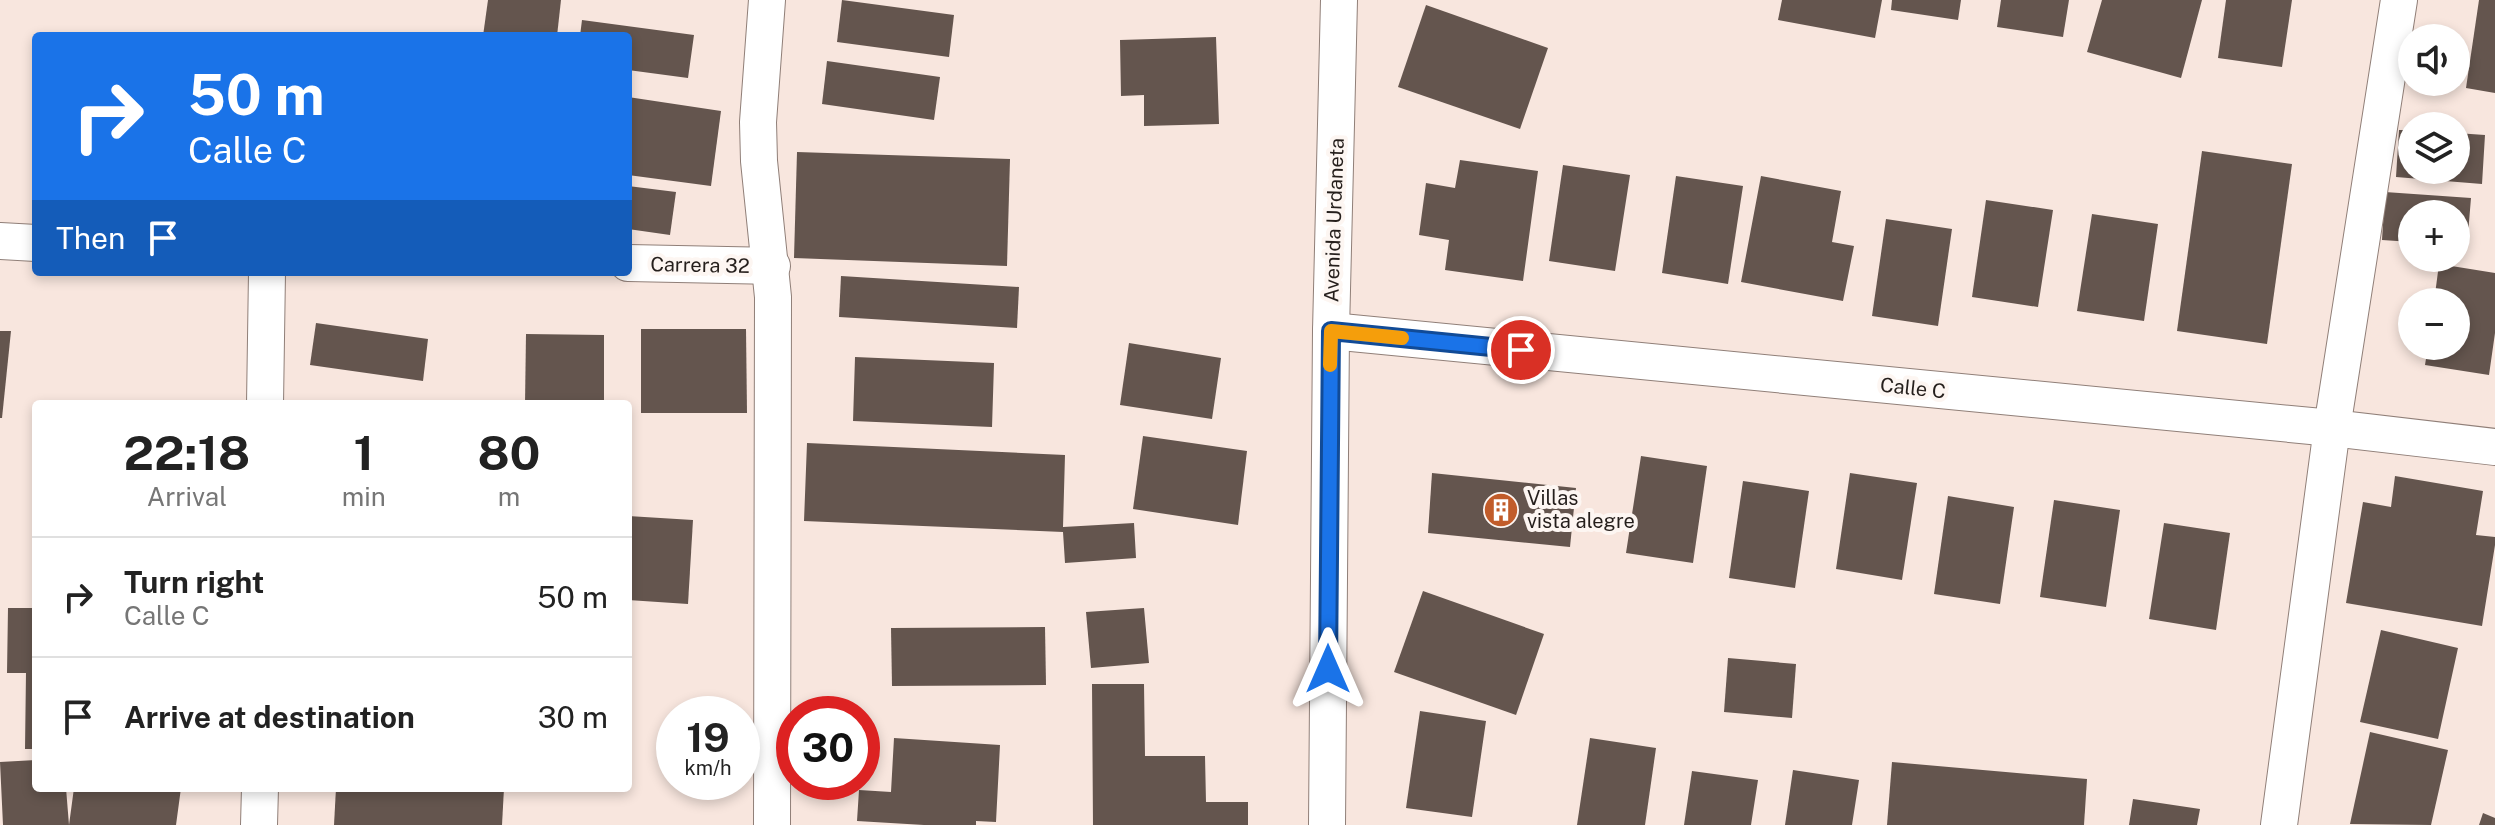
<!DOCTYPE html>
<meta charset="utf-8">
<style>
body{margin:0;font-family:"Public Sans",sans-serif;background:#f6f6f6;color:#222;height:100vh;display:flex;flex-direction:column;font-size:30px;white-space:nowrap}
*{box-sizing:border-box;margin:0}
p{font-size:26px;color:#767676}
.icon{flex:none;width:44px;height:44px;fill:none;stroke:currentColor;stroke-width:2;stroke-linecap:round;stroke-linejoin:round}
.map{position:relative;flex:1;overflow:hidden}
.sheet{position:absolute;left:32px;top:400px;width:600px;height:392px;display:flex;flex-direction:column;background:#fff;border-radius:8px;box-shadow:0 4px 12px #0003}
.sheet>*{flex:none}
.top-card{position:absolute;left:32px;top:32px;width:600px;height:244px;border-radius:8px;box-shadow:0 4px 12px #0003;background:#1a73e8;color:#fff;overflow:hidden}
.fabs{position:absolute;left:2398px;top:24px;display:grid;gap:16px}
.fabs a{display:grid;place-items:center;width:72px;height:72px;border-radius:50%;background:#fff;box-shadow:0 4px 12px #0003;font-size:40px}
.speed{position:absolute;left:656px;top:696px;display:flex;gap:16px;font-size:40px;font-weight:700;text-align:center}
.speed>*{display:grid;place-content:center;width:104px;height:104px;border-radius:50%;background:#fff;box-shadow:0 4px 12px #0003;line-height:1}
.speed small{font-size:20px;font-weight:400}
.speed .limit{border:12px solid #d22;background:#fff;color:#111}
.pin{position:absolute;display:grid;place-items:center;width:68px;height:68px;color:#fff;margin:-34px;border:4px solid #fff;border-radius:50%;box-shadow:0 2px 8px #0007}
.me{position:absolute;width:88px;margin:-44px;rotate:0deg;stroke-linejoin:round;filter:drop-shadow(0 0 6px #0008)}
.turn{display:flex;align-items:center;gap:28px;height:168px;padding:0 24px;font-size:36px}
.turn .icon{width:104px;height:104px;stroke-width:2.5}
.turn b{display:block;font-size:56px;line-height:68px}
.then{display:flex;align-items:center;height:76px;padding:0 24px;background:#0003;gap:16px;font-size:30px}
.eta{display:flex;justify-content:space-evenly;align-items:center;height:136px;text-align:center}
.eta b{font-size:48px;font-weight:700;line-height:56px}
ul{padding:0;list-style:none}
li{display:flex;align-items:center;gap:24px;height:120px;padding:0 24px;border-top:2px solid #e0e0e0}
li div{flex:1}
li b{display:block;font-size:30px}
li em{font-style:normal}
.map>svg:first-child{display:block}
.building{fill:#64554e}
.lines{fill:none;stroke-linecap:round;stroke-linejoin:round}
.minor-casing{stroke:#907f78;stroke-width:38}
.minor{stroke:#fff;stroke-width:36}
.route-casing{stroke:#114b97;stroke-width:20}
.route{stroke:#1a73e8;stroke-width:14}
.slow{stroke:#f59e0b;stroke-width:14}
.labels{text-anchor:middle;stroke-width:8;stroke-linejoin:round;paint-order:stroke}
.street-label{font-size:20px;fill:#251f1c;stroke:#fdf6f2}
.poi-label{font-size:20px;fill:#251f1c;stroke:#fdf6f2;text-anchor:start}
</style>
<div class="map">
<svg width="2495" height="825" viewBox="0 0 2495 825">
<rect width="100%" height="100%" fill="#f8e6de"/>
<!-- building -->
<g class="building">
<polygon points="488,0 561,0 557,36 483,36"/>
<polygon points="842,0 954,15 949,57 837,42"/>
<polygon points="1782,0 1882,0 1875,38 1778,20"/>
<polygon points="1892,0 1961,0 1958,20 1891,10"/>
<polygon points="2001,0 2069,0 2063,37 1997,27"/>
<polygon points="2102,0 2202,0 2181,78 2087,52"/>
<polygon points="2226,0 2292,0 2282,67 2218,58"/>
<polygon points="2479,0 2495,0 2495,93 2466,88"/>
<polygon points="1426,5 1548,48 1520,129 1398,87"/>
<polygon points="582,20 694,35 688,78 628,70 628,36 580,36"/>
<polygon points="1216,37 1219,124 1144,126 1144,95 1121,96 1120,40"/>
<polygon points="827,61 940,77 934,120 822,104"/>
<polygon points="628,97 721,111 711,186 628,175"/>
<polygon points="2399,130 2412,130 2412,170 2456,170 2456,133 2485,135 2482,184 2396,177"/>
<polygon points="2202,151 2292,164 2267,344 2177,331"/>
<polygon points="797,152 1010,159 1007,266 794,258"/>
<polygon points="1460,160 1538,171 1523,281 1445,270 1449,240 1419,235 1426,183 1455,188"/>
<polygon points="1563,165 1630,175 1615,271 1549,261"/>
<polygon points="1676,176 1743,186 1728,284 1662,273"/>
<polygon points="1761,176 1841,191 1832,242 1854,246 1843,301 1741,282"/>
<polygon points="628,186 676,192 670,235 628,229"/>
<polygon points="2385,192 2471,198 2467,246 2456,245 2456,214 2412,214 2412,242 2382,240"/>
<polygon points="1986,200 2053,210 2038,307 1972,297"/>
<polygon points="2092,214 2158,224 2144,321 2077,311"/>
<polygon points="1886,219 1952,229 1938,326 1872,316"/>
<polygon points="2439,264 2495,273 2495,333 2489,375 2425,365 2428,346 2456,346 2456,302 2434,302"/>
<polygon points="841,276 1019,287 1017,328 839,317"/>
<polygon points="316,323 428,339 423,381 310,365"/>
<polygon points="641,329 746,329 747,413 641,413"/>
<polygon points="0,331 11,331 2,418 0,418"/>
<polygon points="526,334 604,335 604,404 525,404"/>
<polygon points="1129,343 1221,358 1212,419 1120,405"/>
<polygon points="855,357 994,363 992,427 853,421"/>
<polygon points="1143,436 1247,451 1238,525 1133,509"/>
<polygon points="807,443 1065,455 1063,527 1134,523 1136,558 1065,563 1063,532 804,521"/>
<polygon points="1641,456 1707,466 1693,563 1626,553"/>
<polygon points="1432,473 1576,488 1570,547 1428,533"/>
<polygon points="1850,473 1917,483 1902,580 1836,569"/>
<polygon points="2395,476 2483,491 2476,535 2495,537 2495,545 2482,626 2346,603 2363,502 2391,507"/>
<polygon points="1743,481 1809,491 1795,588 1729,578"/>
<polygon points="1948,496 2014,507 2000,604 1934,594"/>
<polygon points="2054,500 2120,510 2106,607 2040,597"/>
<polygon points="628,516 693,520 688,604 628,600"/>
<polygon points="2164,523 2230,533 2216,630 2149,619"/>
<polygon points="1423,591 1544,634 1516,715 1394,672"/>
<polygon points="8,608 36,608 36,749 25,749 26,673 7,673"/>
<polygon points="1144,608 1149,663 1091,668 1086,612"/>
<polygon points="1045,627 1046,685 892,686 891,628"/>
<polygon points="2381,630 2458,648 2438,739 2360,722"/>
<polygon points="1728,658 1796,664 1792,718 1724,712"/>
<polygon points="1092,684 1144,684 1145,756 1205,756 1206,802 1248,802 1248,825 1093,825"/>
<polygon points="1420,711 1486,721 1472,817 1406,808"/>
<polygon points="2370,732 2448,750 2431,825 2350,824"/>
<polygon points="894,738 1000,745 996,822 976,821 976,825 924,825 857,821 859,790 891,792"/>
<polygon points="1590,738 1656,748 1645,825 1577,825"/>
<polygon points="36,760 36,788 66,788 69,825 74,788 181,788 176,825 3,825 0,762"/>
<polygon points="1892,762 2087,779 2084,825 1887,825"/>
<polygon points="1793,770 1859,780 1852,825 1785,825"/>
<polygon points="1692,771 1758,780 1751,825 1684,825"/>
<polygon points="336,788 504,788 502,825 334,825"/>
<polygon points="2133,799 2200,809 2197,825 2129,825"/>
<polygon points="2483,813 2495,818 2495,825 2479,825"/>
</g>
<g class="lines">
<!-- minor casing -->
<g class="minor-casing">
<g id="minor">
<polyline points="767,0 758,122 759,161 773,297 772,825"/>
<polyline points="0,241 36,243"/>
<polyline points="628,263 772,266"/>
<polyline points="1331,331 2332,428 2495,447"/>
<polyline points="265,404 267,272"/>
<polyline points="259,825 260,788"/>
<polyline points="1327,825 1331,331 1339,0"/>
<polyline points="2279,825 2332,428 2399,0"/>
</g>
</g>
<!-- minor -->
<use href="#minor" class="minor"/>
</g>
<g class="lines">
<!-- route casing -->
<g class="route-casing">
<polyline id="route" points="1328,669 1331,331 1521,350"/>
</g>
<!-- route -->
<use href="#route" class="route"/>
<!-- slow -->
<polyline class="slow" points="1330,365 1331,331 1402,338"/>
</g>
<!-- icons -->
<defs>
<g id="building-disc" transform="scale(1.8)"><circle r="9.5" fill="#c15c2a" stroke="#fdf6f2"/><path d="M-4-6H4V6H1V3H-1V6H-4ZM-2.5-4.3h1.7v1.8h-1.7ZM.8-4.3h1.7v1.8H.8ZM-2.5-1h1.7V.8h-1.7ZM.8-1h1.7V.8H.8Z" fill="#fff"/></g>
</defs>
<g fill-rule="evenodd">
<use href="#building-disc" x="1501" y="510"/>
</g>
<g class="labels">
<!-- street labels -->
<g class="street-label">
<text transform="translate(1334 220) rotate(-88)" y="7">Avenida Urdaneta</text>
<text transform="translate(700 265) rotate(1)" y="7">Carrera 32</text>
<text transform="translate(1913 388) rotate(6)" y="7">Calle C</text>
</g>
<!-- poi labels -->
<g class="poi-label">
<text x="1527" y="505">Villas<tspan x="1527" dy="23">vista alegre</tspan></text>
</g>
</g>
</svg>
<div class="fabs">
<a><svg class="icon" aria-label="sound" viewBox="0 0 24 24"><path d="M4 9h4l5-4v14l-5-4H4zM17 9q2 3 0 6"/></svg></a>
<a><svg class="icon" aria-label="layers" viewBox="0 0 24 24"><path d="M12 4l9 5-9 5-9-5zM3 14l9 5 9-5"/></svg></a>
<a>+</a>
<a>−</a>
</div>
<div class="speed"><div>19<small>km/h</small></div><div class="limit">30</div></div>
<div class="pin" style="left:1521px;top:350px;background:#d93025"><svg class="icon" aria-label="arrive" viewBox="0 0 24 24"><path d="M6 21V4h12l-3 4 3 4H6"/></svg></div>
<svg class="me" style="left:1328px;top:669px" viewBox="-20 -20 40 40"><path d="M0-17L14 15 0 8-14 15z" fill="#1a73e8" stroke="#fff" stroke-width="4"/></svg>
<div class="top-card">
<div class="turn"><svg class="icon" aria-label="right" viewBox="0 0 24 24"><path d="M7 20v-9h11M14 6l5 5-5 5"/></svg><div><b>50 m</b>Calle C</div></div>
<div class="then">Then<svg class="icon" aria-label="arrive" viewBox="0 0 24 24"><path d="M6 21V4h12l-3 4 3 4H6"/></svg></div>
</div>
<section class="sheet">
<div class="eta">
<div><b>22:18</b><p>Arrival</p></div>
<div><b>1</b><p>min</p></div>
<div><b>80</b><p>m</p></div>
</div>
<ul>
<li><svg class="icon" aria-label="right" viewBox="0 0 24 24"><path d="M7 20v-9h11M14 6l5 5-5 5"/></svg><div><b>Turn right</b><p>Calle C</p></div><em>50 m</em></li>
<li><svg class="icon" aria-label="arrive" viewBox="0 0 24 24"><path d="M6 21V4h12l-3 4 3 4H6"/></svg><div><b>Arrive at destination</b></div><em>30 m</em></li>
</ul>
</section>
</div>
